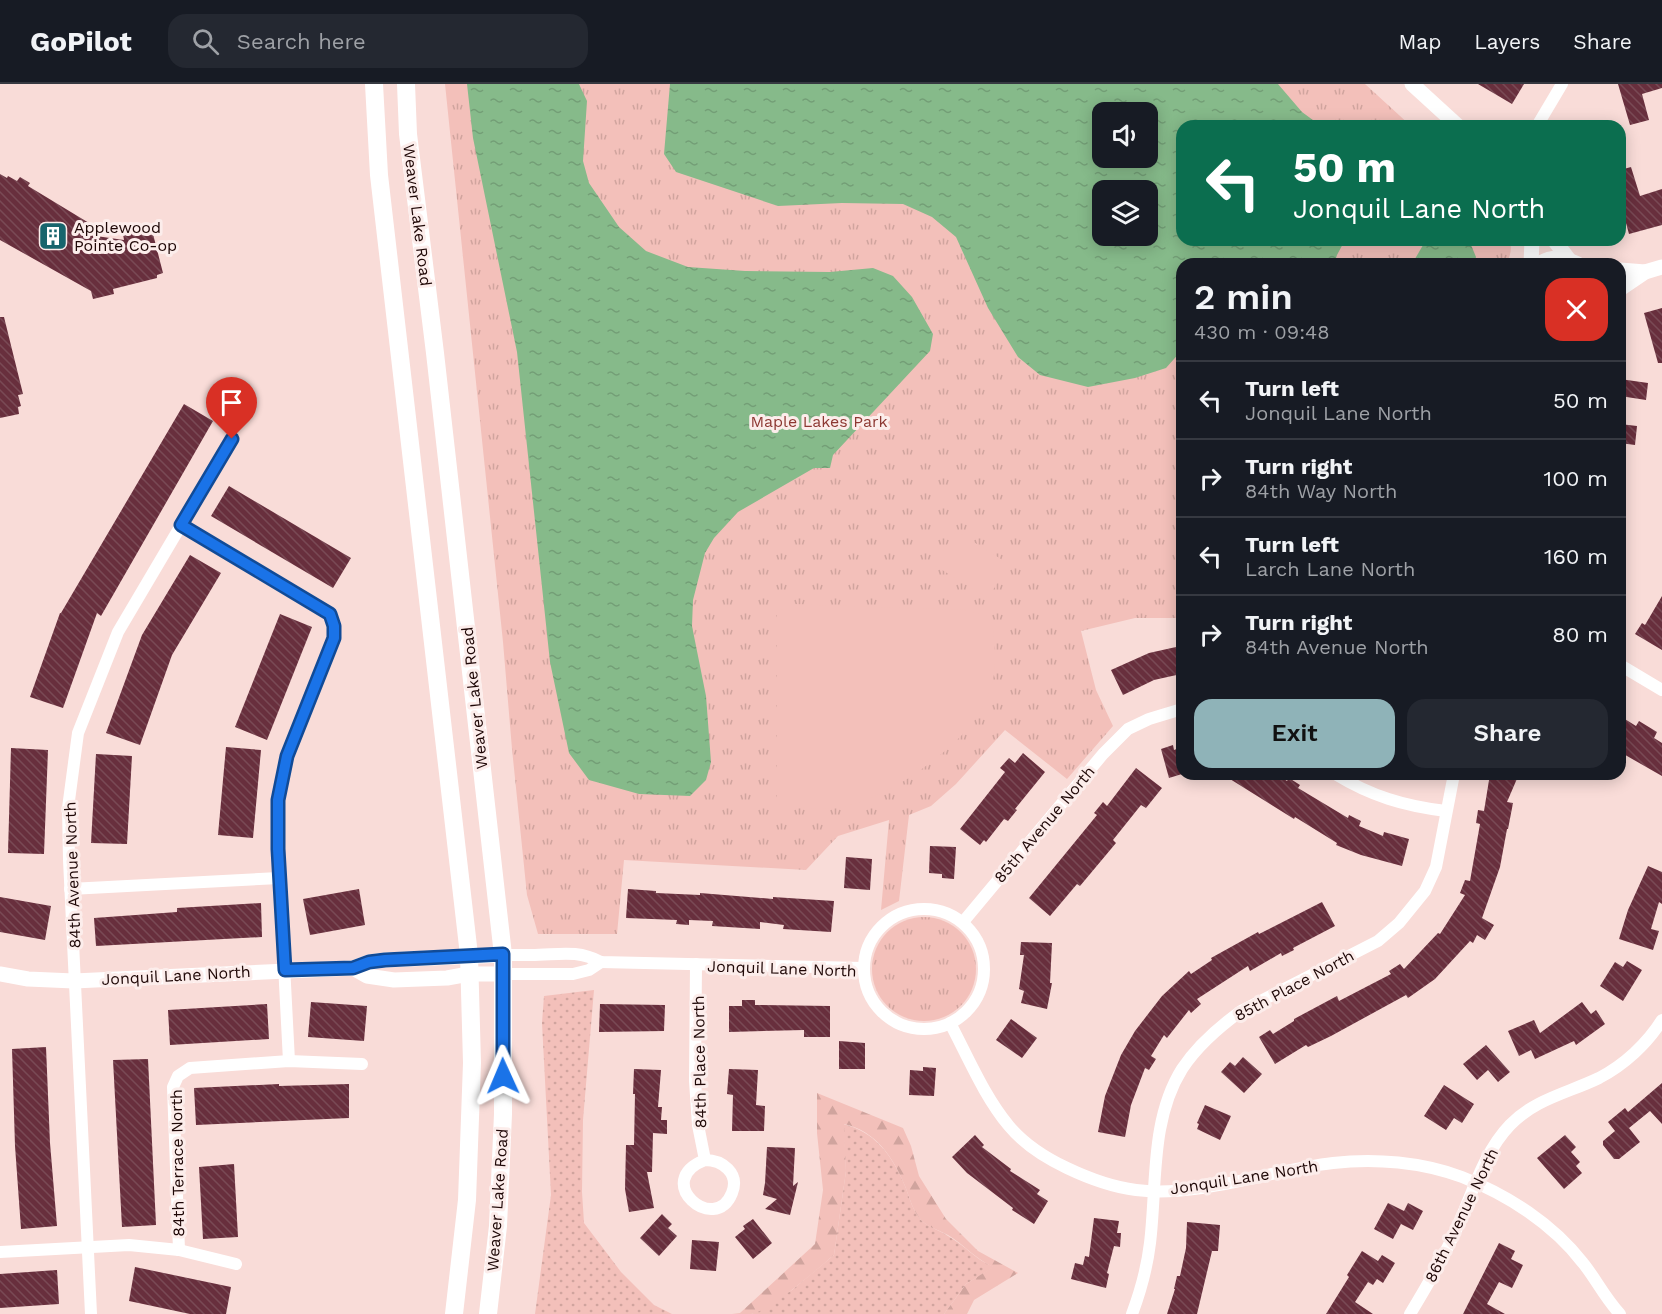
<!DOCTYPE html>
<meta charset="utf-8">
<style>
body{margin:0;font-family:"Work Sans",sans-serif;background:#242831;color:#f1f3f6;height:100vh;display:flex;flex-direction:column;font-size:22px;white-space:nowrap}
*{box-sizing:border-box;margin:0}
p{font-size:20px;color:#9ea1a6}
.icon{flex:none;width:33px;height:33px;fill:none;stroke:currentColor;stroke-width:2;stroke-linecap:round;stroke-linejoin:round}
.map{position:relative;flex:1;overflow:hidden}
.details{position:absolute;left:1176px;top:174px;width:450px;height:522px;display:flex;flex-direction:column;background:#171b24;border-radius:18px;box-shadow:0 3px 15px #0003}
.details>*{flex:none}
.hud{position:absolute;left:1176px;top:36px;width:450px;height:126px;border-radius:18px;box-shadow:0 3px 15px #0003;background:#0b6e4f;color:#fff;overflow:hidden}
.tools{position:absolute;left:1092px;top:18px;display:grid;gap:12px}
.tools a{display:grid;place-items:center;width:66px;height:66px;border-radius:12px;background:#171b24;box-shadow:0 3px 15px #0003;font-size:30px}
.pin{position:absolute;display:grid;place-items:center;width:51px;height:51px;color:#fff;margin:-62px -26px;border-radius:50% 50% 50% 0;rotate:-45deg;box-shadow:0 0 6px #0007}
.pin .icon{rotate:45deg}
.me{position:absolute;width:66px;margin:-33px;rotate:359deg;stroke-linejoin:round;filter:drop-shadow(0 0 4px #0008)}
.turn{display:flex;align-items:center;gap:21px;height:126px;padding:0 18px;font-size:27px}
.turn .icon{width:78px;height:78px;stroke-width:2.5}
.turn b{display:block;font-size:42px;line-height:51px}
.round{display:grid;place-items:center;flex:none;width:63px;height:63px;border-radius:18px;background:#242831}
.summary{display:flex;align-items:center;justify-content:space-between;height:102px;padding:0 18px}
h1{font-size:36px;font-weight:600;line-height:45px}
.action{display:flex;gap:12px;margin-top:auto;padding:12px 18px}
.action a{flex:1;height:69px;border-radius:18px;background:#8fb3b8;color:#111;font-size:24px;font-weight:600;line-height:69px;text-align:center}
.action a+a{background:#242831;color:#f1f3f6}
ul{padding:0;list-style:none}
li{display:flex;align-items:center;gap:18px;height:78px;padding:0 18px;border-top:2px solid #363941}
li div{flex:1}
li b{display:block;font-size:22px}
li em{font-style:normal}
header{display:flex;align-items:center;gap:36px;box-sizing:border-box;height:84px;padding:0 30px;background:#171b24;border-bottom:2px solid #363941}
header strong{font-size:28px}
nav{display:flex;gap:33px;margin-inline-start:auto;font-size:21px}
.search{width:420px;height:54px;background:#242831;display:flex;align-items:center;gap:15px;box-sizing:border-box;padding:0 21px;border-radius:18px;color:#9ea1a6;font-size:22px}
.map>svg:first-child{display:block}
.grass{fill:url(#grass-dots)}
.forest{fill:url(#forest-firs)}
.park{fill:url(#park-tufts);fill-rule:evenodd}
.pitch{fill:#f3c0ba}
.water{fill:url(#water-ripples);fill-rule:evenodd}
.building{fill:url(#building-back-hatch)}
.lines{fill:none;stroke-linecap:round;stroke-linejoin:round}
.minor{stroke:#fff;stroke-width:12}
.tertiary{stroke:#fff;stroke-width:15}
.secondary{stroke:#fff;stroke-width:18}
.route-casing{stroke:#114b97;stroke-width:15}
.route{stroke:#1a73e8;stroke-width:10}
.labels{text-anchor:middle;stroke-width:6;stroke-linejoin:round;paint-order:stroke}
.street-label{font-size:16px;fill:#1e0706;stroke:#fcedeb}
.poi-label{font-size:16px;fill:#1e0706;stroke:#fcedeb;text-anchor:start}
.park-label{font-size:16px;fill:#8d3832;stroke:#fcedeb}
</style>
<header>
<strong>GoPilot</strong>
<div class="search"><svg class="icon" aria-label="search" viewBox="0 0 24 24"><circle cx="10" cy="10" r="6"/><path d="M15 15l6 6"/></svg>Search here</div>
<nav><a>Map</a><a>Layers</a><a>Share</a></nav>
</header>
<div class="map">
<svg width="1662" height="1230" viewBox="0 0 1662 1230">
<defs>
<pattern id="grass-dots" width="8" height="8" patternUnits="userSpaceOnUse" patternTransform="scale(1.5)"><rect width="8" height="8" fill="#f3c0ba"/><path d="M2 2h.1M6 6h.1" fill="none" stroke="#d0a49e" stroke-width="1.8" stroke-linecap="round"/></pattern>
<pattern id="forest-firs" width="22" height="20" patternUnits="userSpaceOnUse" patternTransform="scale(1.5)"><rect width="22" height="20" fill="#f3c0ba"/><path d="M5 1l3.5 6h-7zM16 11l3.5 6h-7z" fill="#d0a49e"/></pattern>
<pattern id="park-tufts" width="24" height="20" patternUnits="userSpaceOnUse" patternTransform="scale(1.5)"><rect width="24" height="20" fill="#f3c0ba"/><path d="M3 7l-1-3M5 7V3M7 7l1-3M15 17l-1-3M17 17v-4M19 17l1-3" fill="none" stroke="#d0a49e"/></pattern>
<pattern id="water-ripples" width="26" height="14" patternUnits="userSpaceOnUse" patternTransform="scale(1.5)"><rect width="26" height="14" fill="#86ba8a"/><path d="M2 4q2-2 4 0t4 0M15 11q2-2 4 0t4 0" fill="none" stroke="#739e76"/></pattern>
<pattern id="building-back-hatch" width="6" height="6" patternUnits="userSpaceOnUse" patternTransform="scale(1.5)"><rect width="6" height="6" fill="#682f3d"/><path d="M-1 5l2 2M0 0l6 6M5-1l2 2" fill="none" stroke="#794a55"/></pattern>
</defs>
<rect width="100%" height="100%" fill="#f9dcd8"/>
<!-- grass -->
<g class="grass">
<polygon points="594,906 583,1036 582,1108 584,1139 621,1188 654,1221 672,1230 535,1230 551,1111 542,939 544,912"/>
<path d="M843,1040C876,1048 893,1073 905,1102C909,1112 912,1124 918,1132C925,1143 938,1145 948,1152C966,1162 974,1175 994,1183L966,1200L944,1230H752L792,1206L834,1171L846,1087Z"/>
</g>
<!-- forest -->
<path class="forest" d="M817,1009L903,1044L911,1062L919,1092L946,1135L978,1167L1018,1189L974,1216L967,1230H944L966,1200L993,1183C974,1174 965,1161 948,1151C937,1145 925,1143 918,1132C912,1124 909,1112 905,1102C893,1073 876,1047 844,1040L846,1087L834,1171C817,1185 771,1227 751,1230C745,1230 738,1230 732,1230L740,1229L815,1160L823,1106L817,1049Z"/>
<!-- park -->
<g class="park">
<path d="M445,0H1365L1411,42H1182V156H1509C1513,165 1510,172 1506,180H1182V534H1135L1081,547L1096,606L1113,642L1067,695L1005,646L956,700L931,722L909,731L899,817L881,826L889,736L838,752L806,786L624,776L617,850H538L527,811L512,665L503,558ZM1102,28H1148V74H1102ZM1102,106H1148V152H1102Z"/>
<circle cx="924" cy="885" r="52"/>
</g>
<!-- pitch -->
<g class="pitch">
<polygon points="956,447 1009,480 988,514 934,481"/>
<path d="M789,520L965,526L991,532C994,554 998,577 992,600C987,614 981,629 971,641C944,673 891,711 850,721C826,728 801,724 777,720V530Z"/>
</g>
<!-- water -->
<g class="water">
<polygon points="467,0 579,0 587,17 583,77 589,99 619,143 646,167 688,183 745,187 830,188 873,184 893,192 912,213 933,250 930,267 833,371 830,384 814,384 738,428 714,454 705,469 693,516 692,542 706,612 711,678 706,696 690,712 639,710 589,696 569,669 550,578 517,268 473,54"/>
<path d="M670,0H1278L1302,28L1321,42H1182V156H1345L1337,171L1334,180H1182V266L1166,284L1135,294L1088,303L1040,291L1018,273L988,224L956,153L932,133L903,120L842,119L778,122L676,88L664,70ZM1102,28H1148V74H1102ZM1102,106H1148V152H1102Z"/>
<polygon points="1426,156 1469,156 1476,173 1474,180 1412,180"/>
</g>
<!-- building -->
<g class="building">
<polygon points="1478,0 1524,0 1512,20"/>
<polygon points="1618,0 1662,0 1662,4 1642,10 1649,36 1630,41"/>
<polygon points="1631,83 1640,112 1662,105 1662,141 1629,150 1620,117 1620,86"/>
<polygon points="0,90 7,94 8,92 17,97 20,93 30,99 28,102 89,139 82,150 124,156 123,150 134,147 135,152 146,149 147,152 153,150 163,189 157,191 157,194 113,205 114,210 93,215 91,207 0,156"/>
<polygon points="1662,224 1662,279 1658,279 1644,229"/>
<polygon points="0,233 4,233 23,310 18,311 21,322 18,323 19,330 0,334"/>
<polygon points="1620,295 1648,299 1646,316 1620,312"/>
<polygon points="184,320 213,337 101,532 97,529 63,624 30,613 60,529 61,529"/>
<polygon points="1620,340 1637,342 1635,361 1620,359"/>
<polygon points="229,402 351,474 333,504 211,432"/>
<polygon points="190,471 221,489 172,571 140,661 106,649 142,551"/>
<polygon points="1662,512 1662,566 1635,550 1642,539 1645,541"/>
<polygon points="280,530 312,543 267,656 235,643"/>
<polygon points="1176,563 1181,590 1154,596 1123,611 1111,586 1149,569"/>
<polygon points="1620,632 1636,642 1639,637 1657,648 1654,654 1662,659 1662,692 1620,668"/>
<polygon points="1173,661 1174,666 1182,663 1182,690 1169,694 1161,665"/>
<polygon points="226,663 261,666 253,754 218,751"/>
<polygon points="11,664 48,666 44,770 8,769"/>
<polygon points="1023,669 1045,688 1015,725 1017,726 1008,737 1004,735 986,758 984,756 980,761 960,745 1005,688 1000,684 1009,674 1015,679"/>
<polygon points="96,670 132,672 127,760 91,759"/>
<polygon points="1136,684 1162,704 1146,724 1141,721 1113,756 1116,759 1080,802 1077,800 1050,832 1029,814 1097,731 1094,729 1103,718 1107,722"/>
<polygon points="1222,690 1276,690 1287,697 1289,694 1300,701 1298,704 1348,734 1349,731 1361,737 1359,742 1383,752 1384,748 1409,755 1402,782 1361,771 1336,761 1337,759 1295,733 1294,735"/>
<polygon points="1490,690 1519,690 1507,718 1513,719 1508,745 1507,745 1500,783 1482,834 1494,841 1485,856 1477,851 1473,859 1470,857 1435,895 1408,914 1406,911 1331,952 1308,963 1306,961 1275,980 1259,953 1270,946 1273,950 1294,937 1294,935 1337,912 1339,917 1391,890 1389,887 1400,880 1404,885 1438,849 1440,850 1465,811 1460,809 1465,796 1470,797 1480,740 1476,739 1478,726 1484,727"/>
<polygon points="930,762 956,763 954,795 942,794 942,790 929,789"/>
<polygon points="846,773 872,775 870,806 844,804"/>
<polygon points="1648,782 1662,788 1662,820 1659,818 1651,845 1659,847 1653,866 1619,855 1628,826"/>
<polygon points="359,805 365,841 310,851 303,815"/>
<polygon points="628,805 656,807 656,809 700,811 700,809 773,815 773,813 834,817 831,848 783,845 784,841 760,838 760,845 712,842 713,837 689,836 689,841 676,840 677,836 626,834"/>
<polygon points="0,813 51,822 45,856 0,848"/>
<polygon points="1322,818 1335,842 1293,864 1294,866 1282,872 1281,869 1250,887 1248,882 1197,915 1201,920 1191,929 1189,926 1167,954 1164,951 1151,972 1156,975 1149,986 1145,984 1131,1021 1125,1053 1098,1048 1105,1012 1121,971 1135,947 1162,912 1189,887 1191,890 1212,876 1211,874 1258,848 1259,850"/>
<polygon points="261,819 262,853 96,862 94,834 177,828 177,824"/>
<polygon points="1021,858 1052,859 1050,899 1052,899 1047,925 1021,919 1024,907 1019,905 1024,871 1020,871"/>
<polygon points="1627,877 1642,886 1623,917 1600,902 1615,878 1623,883"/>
<polygon points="742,916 755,916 755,921 830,922 830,953 804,953 804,946 729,948 729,922 742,922"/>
<polygon points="311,918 367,922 364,957 308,953"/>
<polygon points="1582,918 1591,930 1596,926 1605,940 1576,961 1574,957 1535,975 1531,966 1519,972 1508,947 1534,936 1540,949"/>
<polygon points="267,920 269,955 170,961 168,926"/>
<polygon points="600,920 665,921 664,947 599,948"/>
<polygon points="1011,935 1037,954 1022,974 996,956"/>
<polygon points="839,957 865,959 865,985 839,985"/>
<polygon points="1486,961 1510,988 1498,998 1488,986 1477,996 1463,980"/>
<polygon points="46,963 50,1059 57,1142 21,1145 15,1062 12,965"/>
<polygon points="1243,973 1262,990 1244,1009 1221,988 1230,978 1235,982"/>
<polygon points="148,975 156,1141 122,1143 113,976"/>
<polygon points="923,983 936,984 934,1012 909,1011 910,986 923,987"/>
<polygon points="634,985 661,986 658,1023 662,1023 661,1036 667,1036 667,1050 653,1049 652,1088 647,1088 654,1124 629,1128 625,1105 626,1061 634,1061 635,1010 633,1010"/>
<polygon points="729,985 758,986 756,1021 765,1022 764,1047 732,1047 733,1011 727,1010"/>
<polygon points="1662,999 1662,1040 1650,1027 1629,1044 1640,1058 1619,1075 1614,1075 1603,1061 1603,1057 1615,1047 1608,1038 1625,1024 1628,1028"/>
<polygon points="279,1000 279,1002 349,1000 349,1034 196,1041 194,1004"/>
<polygon points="1444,1001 1474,1020 1462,1039 1454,1034 1446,1046 1424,1032"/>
<polygon points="1205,1021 1231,1032 1220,1056 1197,1045 1199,1040 1197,1039"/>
<polygon points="975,1051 984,1061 982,1063 1011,1085 1010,1087 1040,1106 1037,1110 1048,1117 1034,1140 1012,1126 1013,1124 967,1089 952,1073"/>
<polygon points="1565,1051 1576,1063 1571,1068 1580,1078 1576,1082 1582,1089 1564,1105 1537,1074"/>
<polygon points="767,1063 795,1064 793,1102 798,1098 790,1131 765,1125 777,1115 763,1111 765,1099"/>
<polygon points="234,1080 238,1153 203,1155 199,1083"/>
<polygon points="1388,1119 1404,1127 1408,1119 1423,1127 1413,1146 1401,1140 1393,1155 1374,1145"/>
<polygon points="662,1130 672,1140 668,1144 677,1152 659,1172 640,1154"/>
<polygon points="1094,1134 1119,1137 1117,1149 1121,1149 1120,1163 1114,1162 1107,1189 1109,1190 1106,1204 1071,1195 1075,1179 1083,1181 1085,1172 1089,1173"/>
<polygon points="753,1135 772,1159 753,1175 735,1153 745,1145 743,1142"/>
<polygon points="1187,1138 1220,1141 1218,1167 1212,1167 1197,1230 1167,1230 1175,1205 1174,1205 1177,1192 1180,1192 1186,1164"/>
<polygon points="692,1156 719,1158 716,1187 690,1185"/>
<polygon points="1499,1159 1515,1167 1511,1175 1523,1181 1512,1204 1499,1198 1487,1220 1505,1230 1463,1230"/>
<polygon points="1362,1167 1378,1177 1382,1171 1395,1179 1383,1199 1377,1195 1373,1201 1368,1198 1355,1218 1373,1230 1326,1230 1349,1193 1347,1191"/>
<polygon points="135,1183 231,1203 226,1230 190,1230 129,1217"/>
<polygon points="57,1186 59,1220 0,1224 0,1190"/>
</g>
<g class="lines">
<!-- minor -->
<g class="minor">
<polyline points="1537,42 1562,0"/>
<polyline points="181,441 330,530 334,541 334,554 287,672 278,716 278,765 289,977"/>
<polyline points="1620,581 1662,606"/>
<path d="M1335,690C1371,712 1404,722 1446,727"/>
<polyline points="70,805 279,794"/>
<circle cx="924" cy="885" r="60"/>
<polyline points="963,838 1103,670 1128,645 1149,635 1182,625"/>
<path d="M503,871C512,871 522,871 531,871C558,871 576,865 601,878L863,884"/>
<path d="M696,880L695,997L698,1041L705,1076C651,1097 715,1152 732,1109C740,1089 722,1076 705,1076"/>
<polyline points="503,890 573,890 589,886 601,878"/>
<path d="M950,939C968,973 984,1012 1009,1042C1024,1060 1046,1074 1067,1084C1088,1094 1112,1103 1136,1106C1198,1114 1270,1086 1333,1079C1375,1074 1422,1078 1462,1093C1508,1111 1553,1140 1583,1179C1596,1195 1605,1214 1620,1230"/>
<polyline points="179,1166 173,1003 178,992 190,984 289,977 362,980"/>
<polyline points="0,1168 129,1161 179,1166 236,1180"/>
<polyline points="91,1230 69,776 68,724 78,649 118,548 232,355"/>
<path d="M1132,1230C1141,1206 1147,1184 1150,1159C1157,1102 1150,1036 1182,985C1197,962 1219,943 1241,927L1378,857L1399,839L1425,807L1436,783L1454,690"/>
<path d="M1410,1230C1427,1202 1443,1175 1456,1146C1472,1111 1483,1069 1510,1041C1535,1015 1568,1009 1599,994C1624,981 1647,960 1662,936"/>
</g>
<!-- tertiary -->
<g class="tertiary">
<polyline points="1412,0 1458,42"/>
<polyline points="1554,156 1570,177"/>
<polyline points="1531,180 1532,156"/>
<path d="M1539,180C1552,171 1565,174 1578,180"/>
<polyline points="1620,186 1645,188"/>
<polyline points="1620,205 1645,188 1662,183"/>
<polyline points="353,884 367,892 394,896 447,894 469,890 503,890"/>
<polyline points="0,890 28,895 74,897 353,884 369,878 385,876 503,871"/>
</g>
<!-- secondary -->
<g class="secondary">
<polyline points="374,0 379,91 469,871 472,979 467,1116 454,1230"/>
<polyline points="406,0 408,50 435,269 503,871 503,1030 498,1142 488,1230"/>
</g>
</g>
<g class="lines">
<!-- route casing -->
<g class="route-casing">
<polyline id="route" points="232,355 181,441 330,530 334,542 334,554 287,672 278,716 278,765 285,886 353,884 369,878 385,876 503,870 503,992"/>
</g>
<!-- route -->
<use href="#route" class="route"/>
</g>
<!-- icons -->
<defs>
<g id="building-square" transform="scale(1.5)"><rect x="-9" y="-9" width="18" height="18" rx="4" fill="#18656d" stroke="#fcedeb"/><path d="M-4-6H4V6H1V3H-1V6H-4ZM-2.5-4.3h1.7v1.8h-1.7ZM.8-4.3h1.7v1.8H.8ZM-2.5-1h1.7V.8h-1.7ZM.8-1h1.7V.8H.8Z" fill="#fff"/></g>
</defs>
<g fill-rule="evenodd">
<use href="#building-square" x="53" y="152"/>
</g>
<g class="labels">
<!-- street labels -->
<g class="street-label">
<text transform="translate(418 131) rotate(83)" y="6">Weaver Lake Road</text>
<text transform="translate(474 614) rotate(-96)" y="6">Weaver Lake Road</text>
<text transform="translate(1044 740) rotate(-50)" y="6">85th Avenue North</text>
<text transform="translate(72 791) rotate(-92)" y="6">84th Avenue North</text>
<text transform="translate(782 884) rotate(2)" y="6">Jonquil Lane North</text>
<text transform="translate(176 891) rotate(-3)" y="6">Jonquil Lane North</text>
<text transform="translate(1294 901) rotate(-28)" y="6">85th Place North</text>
<text transform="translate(699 978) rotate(-91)" y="6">84th Place North</text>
<text transform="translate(177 1079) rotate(-91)" y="6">84th Terrace North</text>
<text transform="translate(1244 1093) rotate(-9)" y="6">Jonquil Lane North</text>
<text transform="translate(497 1116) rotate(-86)" y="6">Weaver Lake Road</text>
<text transform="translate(1461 1131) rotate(-64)" y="6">86th Avenue North</text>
</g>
<!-- poi labels -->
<g class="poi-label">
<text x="74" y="149">Applewood<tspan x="74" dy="18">Pointe Co-op</tspan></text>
</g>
<!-- park labels -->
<g class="park-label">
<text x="819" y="343">Maple Lakes Park</text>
</g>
</g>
</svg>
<div class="tools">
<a><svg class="icon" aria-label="sound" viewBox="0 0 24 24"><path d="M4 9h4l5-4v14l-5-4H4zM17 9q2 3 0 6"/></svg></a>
<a><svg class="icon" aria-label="layers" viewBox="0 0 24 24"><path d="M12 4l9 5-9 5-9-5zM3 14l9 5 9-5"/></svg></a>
</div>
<div class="pin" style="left:232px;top:355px;background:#d93025"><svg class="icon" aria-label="arrive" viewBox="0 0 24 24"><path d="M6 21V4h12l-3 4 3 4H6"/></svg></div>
<svg class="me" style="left:503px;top:992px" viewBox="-20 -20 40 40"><path d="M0-17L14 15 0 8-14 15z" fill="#1a73e8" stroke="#fff" stroke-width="4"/></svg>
<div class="hud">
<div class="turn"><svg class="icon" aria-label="left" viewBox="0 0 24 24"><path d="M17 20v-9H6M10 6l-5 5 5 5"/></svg><div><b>50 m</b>Jonquil Lane North</div></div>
</div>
<section class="details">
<div class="summary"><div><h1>2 min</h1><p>430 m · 09:48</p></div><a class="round" style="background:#d93025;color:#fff"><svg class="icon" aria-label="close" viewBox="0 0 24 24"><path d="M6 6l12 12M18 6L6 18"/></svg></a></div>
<ul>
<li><svg class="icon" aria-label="left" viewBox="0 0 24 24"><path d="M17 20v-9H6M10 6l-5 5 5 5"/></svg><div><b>Turn left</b><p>Jonquil Lane North</p></div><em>50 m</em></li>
<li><svg class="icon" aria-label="right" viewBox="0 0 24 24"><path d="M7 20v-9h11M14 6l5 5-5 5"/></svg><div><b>Turn right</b><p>84th Way North</p></div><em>100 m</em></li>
<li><svg class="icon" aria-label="left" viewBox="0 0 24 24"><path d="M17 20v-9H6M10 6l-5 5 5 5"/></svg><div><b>Turn left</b><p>Larch Lane North</p></div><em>160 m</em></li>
<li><svg class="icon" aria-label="right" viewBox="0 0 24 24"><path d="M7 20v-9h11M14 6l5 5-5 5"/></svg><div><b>Turn right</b><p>84th Avenue North</p></div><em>80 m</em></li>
</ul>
<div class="action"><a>Exit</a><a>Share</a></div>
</section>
</div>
